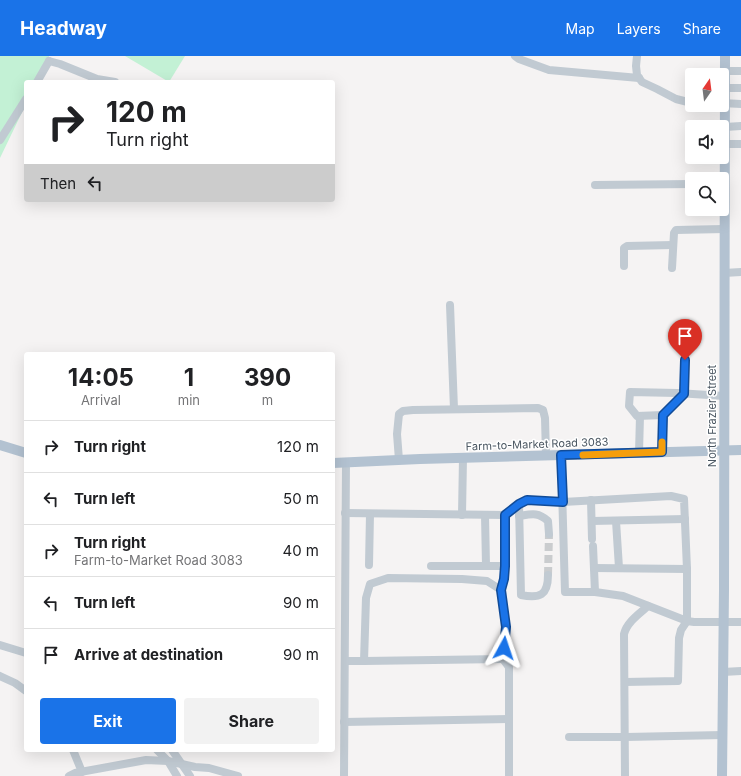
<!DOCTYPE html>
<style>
body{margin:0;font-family:Inter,sans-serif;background:#f2f2f2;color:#202124;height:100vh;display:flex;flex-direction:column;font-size:15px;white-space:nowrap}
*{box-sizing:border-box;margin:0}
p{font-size:13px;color:#757577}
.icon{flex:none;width:22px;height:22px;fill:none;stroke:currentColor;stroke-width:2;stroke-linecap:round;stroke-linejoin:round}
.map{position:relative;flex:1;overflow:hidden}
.side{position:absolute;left:24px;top:296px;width:311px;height:400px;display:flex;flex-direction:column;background:#fff;border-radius:4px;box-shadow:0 4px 16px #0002}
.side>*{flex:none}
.banner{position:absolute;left:24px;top:24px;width:311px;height:122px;border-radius:4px;box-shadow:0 4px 16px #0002;background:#fff;color:#202124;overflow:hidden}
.needle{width:26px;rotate:14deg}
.fabs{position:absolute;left:685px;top:12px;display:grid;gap:8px}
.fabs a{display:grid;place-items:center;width:44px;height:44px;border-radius:4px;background:#fff;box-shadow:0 4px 16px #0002;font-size:20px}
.pin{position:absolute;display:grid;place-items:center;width:34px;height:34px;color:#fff;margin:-41px -17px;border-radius:50% 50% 50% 0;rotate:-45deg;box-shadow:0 0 4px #0007}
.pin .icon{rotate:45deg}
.me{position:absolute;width:44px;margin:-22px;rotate:5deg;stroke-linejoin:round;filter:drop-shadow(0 0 3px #0008)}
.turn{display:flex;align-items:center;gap:14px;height:84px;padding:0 16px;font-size:18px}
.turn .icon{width:52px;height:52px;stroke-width:2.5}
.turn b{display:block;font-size:28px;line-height:34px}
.then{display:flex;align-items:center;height:38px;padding:0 16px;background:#0003;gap:8px;font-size:15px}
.eta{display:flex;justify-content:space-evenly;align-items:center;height:68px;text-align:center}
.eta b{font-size:24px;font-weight:700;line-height:28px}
.cta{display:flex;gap:8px;margin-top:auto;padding:8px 16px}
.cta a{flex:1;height:46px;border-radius:4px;background:#1a73e8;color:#fff;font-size:16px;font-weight:700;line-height:46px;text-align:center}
.cta a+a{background:#f2f2f2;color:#202124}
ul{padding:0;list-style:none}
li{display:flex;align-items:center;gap:12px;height:52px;padding:0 16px;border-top:1px solid #e0e0e0}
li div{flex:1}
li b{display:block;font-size:15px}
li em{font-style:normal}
header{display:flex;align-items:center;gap:24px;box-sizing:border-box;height:56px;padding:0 20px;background:#1a73e8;color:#fff}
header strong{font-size:19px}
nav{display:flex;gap:22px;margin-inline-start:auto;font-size:14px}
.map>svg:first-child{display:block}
.green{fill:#c3f1d5}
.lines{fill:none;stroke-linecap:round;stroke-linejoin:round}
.minor-tunnel{stroke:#caccce;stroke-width:8;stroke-dasharray:8 4;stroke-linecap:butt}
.minor{stroke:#c1cad2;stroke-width:8}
.major{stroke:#b3c2d1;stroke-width:10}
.route-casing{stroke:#114b97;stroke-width:10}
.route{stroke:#1a73e8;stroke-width:7}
.slow{stroke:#f59e0b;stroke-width:7}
.labels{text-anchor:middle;stroke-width:3;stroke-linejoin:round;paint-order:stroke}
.street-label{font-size:11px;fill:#4a5661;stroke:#fff}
</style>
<header>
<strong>Headway</strong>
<nav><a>Map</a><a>Layers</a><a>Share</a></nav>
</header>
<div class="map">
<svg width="741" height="720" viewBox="0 0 741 720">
<rect width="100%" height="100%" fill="#f5f3f3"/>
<!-- green -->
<g class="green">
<polygon points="0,0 49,0 37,26 26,26 26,48 0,102"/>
<polygon points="125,0 185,0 169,26"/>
</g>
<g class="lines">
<!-- minor-tunnel -->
<polyline class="minor-tunnel" points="548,519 549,478"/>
<!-- minor -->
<g class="minor">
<polyline points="515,0 519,3 549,14 639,22"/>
<polyline points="637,0 636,10 637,19 642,26 657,33 676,43 692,47"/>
<polyline points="49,5 60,8 97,23 115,26"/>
<polyline points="725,15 741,15"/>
<polyline points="37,26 49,5"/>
<polyline points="725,32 741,32"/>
<polyline points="722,47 741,48"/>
<polyline points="725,71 741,70"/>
<polyline points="0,84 26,43"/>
<polyline points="725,88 741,88"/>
<polyline points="595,129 692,128"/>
<polyline points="624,210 624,192 627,190 673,189"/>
<polyline points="672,212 674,177 676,174 724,173"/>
<polyline points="724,217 741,216"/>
<polyline points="450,249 454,353"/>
<polyline points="663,359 637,360 629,350 630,336 677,337 724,340"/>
<polyline points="662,396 663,359 684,338 685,303"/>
<polyline points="639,397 640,360"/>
<polyline points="561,399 565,536 595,536 623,540 687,565 694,566 741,566"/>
<polyline points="399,404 397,378 399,358 403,355 413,354 538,352 543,354 545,362 546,400"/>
<polyline points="591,444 592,483"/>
<path d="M519,448L521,539C540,543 548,539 548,519"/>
<path d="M345,457L505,459C505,483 508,510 501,534"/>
<polyline points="462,459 463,402"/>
<polyline points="485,459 486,510"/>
<polyline points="505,459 519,448 527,444 563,446 671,440 684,443 687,513 687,565 681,574 679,582 678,625 625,626"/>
<path d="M519,460C532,458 538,456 548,465L549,478"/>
<polyline points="592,465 685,463"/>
<polyline points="616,465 619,512"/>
<polyline points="593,490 595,536"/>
<polyline points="369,509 370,458"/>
<polyline points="431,510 505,510"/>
<polyline points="594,512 687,513"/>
<polyline points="0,589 26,597"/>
<polyline points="503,603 509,611 509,720"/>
<polyline points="345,605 364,605 503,603 506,571 501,534 487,525 462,523 388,522 370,528 366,542 364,605"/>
<polyline points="723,616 741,615"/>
<polyline points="0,620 15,627 26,635"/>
<polyline points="344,666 509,663"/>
<polyline points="569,681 626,681 723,679"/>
<polyline points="73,694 82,716"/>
<polyline points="157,694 168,705 177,720"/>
<polyline points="172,694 190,720"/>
<polyline points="69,720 75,717 146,704 168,705 195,711 209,712 238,720"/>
<polyline points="344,720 346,406"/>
<path d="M625,720L624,578C627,566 639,558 648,550"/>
</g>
<!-- major -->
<g class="major">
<polyline points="0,389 26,397"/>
<polyline points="333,407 420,403 741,394"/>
<polyline points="722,720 724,534 725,0"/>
</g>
</g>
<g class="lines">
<!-- route casing -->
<g class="route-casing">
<polyline id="route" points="504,592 506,571 501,534 504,523 505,510 505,459 519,448 527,444 563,446 561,399 662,396 663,359 684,338 685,304"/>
</g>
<!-- route -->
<use href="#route" class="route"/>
<!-- slow -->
<polyline class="slow" points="583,399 662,396 662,386"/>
</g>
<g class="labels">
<!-- street labels -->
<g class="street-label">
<text transform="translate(712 360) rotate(-90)" y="4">North Frazier Street</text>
<text transform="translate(537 388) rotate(-2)" y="4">Farm-to-Market Road 3083</text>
</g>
</g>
</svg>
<div class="fabs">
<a><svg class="needle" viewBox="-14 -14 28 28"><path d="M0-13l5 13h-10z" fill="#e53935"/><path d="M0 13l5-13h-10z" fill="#757577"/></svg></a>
<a><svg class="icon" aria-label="sound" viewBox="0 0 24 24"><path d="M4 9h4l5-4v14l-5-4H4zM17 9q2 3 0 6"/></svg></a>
<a><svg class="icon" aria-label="search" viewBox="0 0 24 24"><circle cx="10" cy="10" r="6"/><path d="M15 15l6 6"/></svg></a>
</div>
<div class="pin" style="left:685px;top:304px;background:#d93025"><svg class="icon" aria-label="arrive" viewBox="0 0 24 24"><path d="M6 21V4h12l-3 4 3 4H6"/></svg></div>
<svg class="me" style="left:504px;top:592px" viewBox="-20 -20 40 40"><path d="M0-17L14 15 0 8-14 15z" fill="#1a73e8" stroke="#fff" stroke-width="4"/></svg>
<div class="banner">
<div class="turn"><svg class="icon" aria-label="right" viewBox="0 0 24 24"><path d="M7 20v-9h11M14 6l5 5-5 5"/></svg><div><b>120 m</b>Turn right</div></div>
<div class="then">Then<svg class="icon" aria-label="left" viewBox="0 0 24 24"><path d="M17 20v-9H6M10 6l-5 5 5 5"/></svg></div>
</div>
<section class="side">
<div class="eta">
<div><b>14:05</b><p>Arrival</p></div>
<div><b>1</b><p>min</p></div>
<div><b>390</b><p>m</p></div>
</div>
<ul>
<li><svg class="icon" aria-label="right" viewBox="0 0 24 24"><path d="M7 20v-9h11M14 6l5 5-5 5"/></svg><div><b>Turn right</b></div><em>120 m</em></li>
<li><svg class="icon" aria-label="left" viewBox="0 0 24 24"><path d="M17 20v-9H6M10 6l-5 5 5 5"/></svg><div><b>Turn left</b></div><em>50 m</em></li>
<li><svg class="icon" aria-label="right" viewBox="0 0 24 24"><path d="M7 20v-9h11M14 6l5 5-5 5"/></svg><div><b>Turn right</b><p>Farm-to-Market Road 3083</p></div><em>40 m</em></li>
<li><svg class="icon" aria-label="left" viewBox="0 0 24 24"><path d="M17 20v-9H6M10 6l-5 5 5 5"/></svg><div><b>Turn left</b></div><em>90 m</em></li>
<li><svg class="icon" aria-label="arrive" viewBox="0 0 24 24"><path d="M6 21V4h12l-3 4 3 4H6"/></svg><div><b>Arrive at destination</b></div><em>90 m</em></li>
</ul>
<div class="cta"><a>Exit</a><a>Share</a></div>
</section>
</div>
